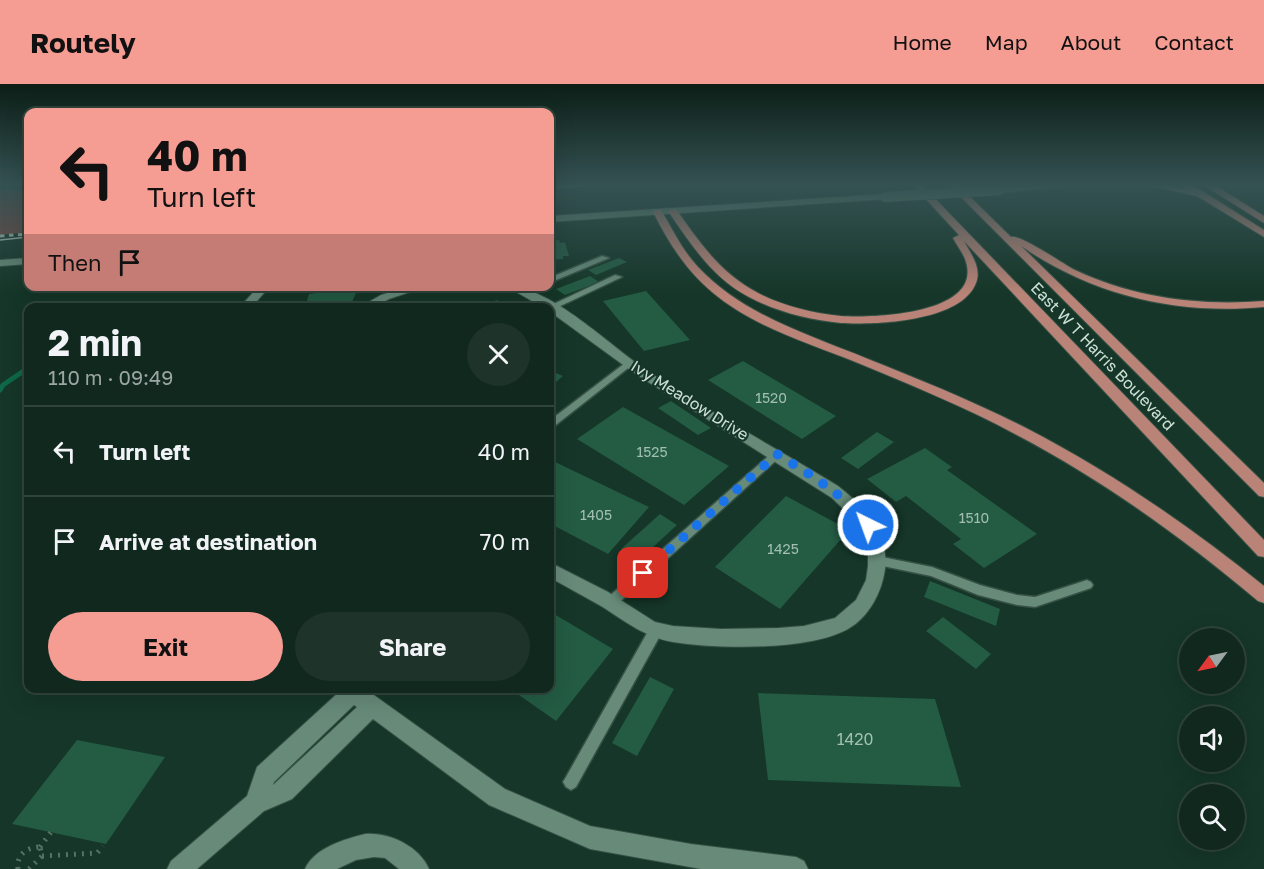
<!DOCTYPE html>
<meta charset="utf-8">
<style>
body{margin:0;font-family:"Golos Text",sans-serif;background:#1e342b;color:#f1f3f6;height:100vh;display:flex;flex-direction:column;font-size:22px;white-space:nowrap}
*{box-sizing:border-box;margin:0}
p{font-size:20px;color:#9ca6a4}
.icon{flex:none;width:33px;height:33px;fill:none;stroke:currentColor;stroke-width:2;stroke-linecap:round;stroke-linejoin:round}
.map{position:relative;flex:1;overflow:hidden}
.sheet{position:absolute;left:24px;top:219px;width:530px;height:390px;display:flex;flex-direction:column;background:#10281e;border-radius:12px;box-shadow:0 6px 24px #0002,0 0 0 2px #30443c}
.sheet>*{flex:none}
.hud{position:absolute;left:24px;top:24px;width:530px;height:183px;border-radius:12px;box-shadow:0 6px 24px #0002,0 0 0 2px #30443c;background:#f59c93;color:#111;overflow:hidden}
.needle{width:39px;rotate:237deg}
.buttons{position:absolute;left:1179px;top:544px;display:grid;gap:12px}
.buttons a{display:grid;place-items:center;width:66px;height:66px;border-radius:50%;background:#10281e;box-shadow:0 6px 24px #0002,0 0 0 2px #30443c;font-size:30px}
.pin{position:absolute;display:grid;place-items:center;width:51px;height:51px;color:#fff;margin:-26px;border-radius:12px;box-shadow:0 3px 9px #0006}
.me{position:absolute;width:66px;margin:-33px;rotate:318deg;stroke-linejoin:round;filter:drop-shadow(0 0 4px #0008)}
.turn{display:flex;align-items:center;gap:21px;height:126px;padding:0 24px;font-size:27px}
.turn .icon{width:78px;height:78px;stroke-width:2.5}
.turn b{display:block;font-size:42px;line-height:51px}
.then{display:flex;align-items:center;height:57px;padding:0 24px;background:#0003;gap:12px;font-size:22px}
.round{display:grid;place-items:center;flex:none;width:63px;height:63px;border-radius:32px;background:#1e342b}
.overview{display:flex;align-items:center;justify-content:space-between;height:102px;padding:0 24px}
h1{font-size:36px;font-weight:700;line-height:45px}
.cta{display:flex;gap:12px;margin-top:auto;padding:12px 24px}
.cta a{flex:1;height:69px;border-radius:36px;background:#f59c93;color:#111;font-size:24px;font-weight:700;line-height:69px;text-align:center}
.cta a+a{background:#1e342b;color:#f1f3f6}
ul{padding:0;list-style:none}
li{display:flex;align-items:center;gap:18px;height:90px;padding:0 24px;border-top:2px solid #30443c}
li div{flex:1}
li b{display:block;font-size:22px}
li em{font-style:normal}
header{display:flex;align-items:center;gap:36px;box-sizing:border-box;height:84px;padding:0 30px;background:#f59c93;color:#111}
header strong{font-size:28px}
nav{display:flex;gap:33px;margin-inline-start:auto;font-size:21px}
.map>svg:first-child{display:block}
.green{fill:#7a4742}
.lines{fill:none;stroke-linecap:round;stroke-linejoin:round}
.stream{stroke:#0e6849;stroke-width:5}
.building{fill:#235b43}
.service-casing{stroke:#355044;stroke-width:3}
.minor-casing{stroke:#355044;stroke-width:2}
.tertiary-casing{stroke:#355044;stroke-width:2}
.primary-casing{stroke:#355044;stroke-width:2}
.path{stroke:#567266;stroke-width:5;stroke-dasharray:2 6;stroke-linecap:butt}
.service{fill:#678a79;fill-rule:evenodd}
.minor{fill:#678a79;fill-rule:evenodd}
.tertiary{fill:#678a79;fill-rule:evenodd}
.primary{fill:#b98377;fill-rule:evenodd}
.tram{stroke:#b6cac0;stroke-width:1.5}
.rail{stroke:#b6cac0;stroke-width:3;stroke-dasharray:4.5 4.5;stroke-linecap:butt}
.tertiary-bridge-casing{stroke:#355044;stroke-width:11;stroke-linecap:butt}
.tertiary-bridge{stroke:#678a79;stroke-width:10}
.route{stroke:#1a73e8;stroke-width:10;stroke-dasharray:0 18}
.labels{text-anchor:middle;stroke-width:4.5;stroke-linejoin:round;paint-order:stroke}
.number-label{font-size:14px;fill:#a2bfb1}
.street-label{font-size:16px;fill:#cde0d6;stroke:#153628}
.near-number-label{font-size:16px;fill:#a2bfb1}
</style>
<header>
<strong>Routely</strong>
<nav><a>Home</a><a>Map</a><a>About</a><a>Contact</a></nav>
</header>
<div class="map">
<svg width="1264" height="785" viewBox="0 0 1264 785">
<rect width="100%" height="100%" fill="#153628"/>
<!-- green -->
<polygon class="green" points="28,105 28,148 0,151 0,106"/>
<g class="lines">
<!-- stream -->
<polyline class="stream" points="0,306 3,301 28,284"/>
</g>
<!-- building -->
<g class="building">
<polygon points="559,156 560,159 565,158 569,172 563,172 563,175 549,176 549,157"/>
<polygon points="619,174 627,178 596,191 588,186"/>
<polygon points="590,192 599,198 565,211 556,205"/>
<polygon points="313,202 349,202 347,209 356,209 351,220 305,224 309,210 316,209 318,205 312,206"/>
<polygon points="646,207 690,256 644,267 603,217"/>
<polygon points="497,216 509,224 479,224 479,223"/>
<polygon points="743,277 836,332 802,355 708,296"/>
<polygon points="549,286 563,292 549,304"/>
<polygon points="671,317 711,344 698,351 658,324"/>
<polygon points="623,323 729,382 684,421 577,355"/>
<polygon points="877,348 894,358 858,385 841,374"/>
<polygon points="925,364 952,383 947,386 1037,450 984,484 953,460 961,455 906,412 896,418 867,395"/>
<polygon points="553,377 649,423 608,470 549,439 549,381"/>
<polygon points="786,412 849,446 780,525 715,483"/>
<polygon points="660,430 677,441 638,477 621,465"/>
<polygon points="930,497 1000,525 996,542 924,513"/>
<polygon points="549,527 613,565 556,637 509,604 549,604"/>
<polygon points="943,533 991,570 976,585 926,547"/>
<polygon points="650,593 674,605 637,672 612,659"/>
<polygon points="758,609 935,615 961,703 768,696"/>
<polygon points="77,656 165,673 106,760 12,740"/>
</g>
<g class="lines">
<!-- service casing -->
<g class="service-casing">
<g id="service">
<polygon points="602,172 609,174 549,199 549,194"/>
<polygon points="615,191 622,193 554,225 549,225 547,223"/>
<polygon points="392,202 400,202 399,211 393,211"/>
<polygon points="528,202 539,202 527,209 521,209 521,205"/>
<polygon points="629,276 633,279 632,281 552,344 549,345 549,337"/>
<polygon points="777,367 781,368 782,370 781,372 614,523 610,524 606,523 604,519 606,515 773,368"/>
<polygon points="877,472 932,483 980,501 1017,511 1035,513 1087,496 1091,498 1093,501 1091,504 1035,523 1017,521 978,511 931,492 873,480 871,477 873,474"/>
<polygon points="656,540 661,542 662,546 661,550 576,703 571,706 566,703 563,698 566,693 651,542"/>
</g>
</g>
<!-- minor casing -->
<g class="minor-casing">
<g id="minor">
<polygon points="259,202 270,202 251,224 239,224"/>
<polygon points="410,202 428,202 389,215 373,224 358,224 381,211"/>
<path d="M506,202C550,202 609,261 646,286C708,327 774,363 838,402C865,423 889,448 885,485C882,508 869,533 848,545C809,567 717,565 673,558C644,553 625,537 601,522C584,512 566,503 549,493V478L608,508L655,538L673,542L721,545L778,544L804,542L835,534L856,516L866,496L868,482V468L861,442L832,414L637,291L549,227V224H544Z"/>
<path d="M337,604H364L505,705L590,742L691,760L796,773L804,777L808,785H701L590,765L489,721L373,635L292,715L264,727L197,785H167L171,777L247,712L257,683L339,608ZM354,621L357,623L273,701L274,698Z"/>
<path d="M365,750C389,748 419,762 429,785H399L385,774L374,773L356,776L337,785H305C314,764 345,755 365,750Z"/>
</g>
</g>
<!-- tertiary casing -->
<g class="tertiary-casing">
<g id="tertiary">
<polygon points="1042,100 1089,100 1000,109 996,106 1000,103"/>
<polygon points="885,110 889,113 888,115 549,138 549,132"/>
<polygon points="28,174 28,180 0,182 0,176"/>
</g>
</g>
<!-- primary casing -->
<g class="primary-casing">
<g id="primary">
<path d="M912,100H921L1264,456V473L1258,472L964,157C971,170 982,184 976,199C961,238 875,241 841,239C810,236 777,228 749,213C712,194 691,160 668,127L676,125C699,158 721,190 758,209C783,222 812,229 841,232C871,234 982,231 966,178C964,170 957,162 953,154L959,151Z"/>
<path d="M948,100H957L1011,153C1019,149 1063,180 1075,186C1135,214 1198,222 1264,217V223C1177,231 1094,212 1021,162L1264,399V413L1259,412Z"/>
<polygon points="1143,100 1161,100 1188,106 1180,100 1191,100 1264,146 1264,153 1197,112"/>
<polygon points="1202,100 1213,100 1264,132 1264,139"/>
<path d="M655,126H661C673,146 682,166 698,183C743,231 809,251 868,275C921,296 975,318 1026,344C1111,388 1190,442 1264,502V519L1258,517C1183,454 1103,396 1015,350C965,323 911,301 858,279C809,259 753,243 712,208C685,185 669,159 653,128Z"/>
</g>
</g>
<!-- path -->
<g class="path">
<polyline points="40,763 51,748"/>
<polyline points="42,772 97,769 103,762"/>
<path d="M18,785C16,771 27,763 40,763"/>
<polyline points="29,785 42,772 40,763"/>
</g>
<!-- service -->
<use href="#service" class="service"/>
<!-- minor -->
<use href="#minor" class="minor"/>
<!-- tertiary -->
<use href="#tertiary" class="tertiary"/>
<!-- primary -->
<use href="#primary" class="primary"/>
<!-- tram -->
<g class="tram">
<polyline points="549,104 604,100"/>
<polyline points="0,156 28,153"/>
</g>
<!-- rail -->
<g class="rail">
<polyline points="549,102 564,100"/>
<polyline points="0,152 28,150"/>
</g>
<!-- tertiary-bridge casing -->
<g class="tertiary-bridge-casing">
<polyline id="tertiary-bridge" points="885,113 1000,106"/>
</g>
<!-- tertiary-bridge -->
<use href="#tertiary-bridge" class="tertiary-bridge"/>
</g>
<!-- sky -->
<linearGradient id="sky" x2="0" y2="1"><stop stop-color="#0c1e16"/><stop offset="0.48" stop-color="#355253"/><stop offset="1" stop-color="#355253" stop-opacity="0"/></linearGradient>
<rect width="1264" height="210" fill="url(#sky)"/>
<g class="lines">
<!-- route -->
<path class="route" d="M643,489L777,370C811,391 843,410 868,441"/>
</g>
<g class="labels">
<!-- number labels -->
<g class="number-label">
<text x="771" y="319">1520</text>
<text x="652" y="373">1525</text>
<text x="596" y="436">1405</text>
<text x="974" y="439">1510</text>
<text x="783" y="470">1425</text>
</g>
<!-- street labels -->
<g class="street-label">
<text transform="translate(1103 272) rotate(46)" y="6">East W T Harris Boulevard</text>
<text transform="translate(690 316) rotate(32)" y="6">Ivy Meadow Drive</text>
</g>
<!-- near-number labels -->
<g class="near-number-label">
<text x="855" y="661">1420</text>
</g>
</g>
</svg>
<div class="buttons">
<a><svg class="needle" viewBox="-14 -14 28 28"><path d="M0-13l5 13h-10z" fill="#e53935"/><path d="M0 13l5-13h-10z" fill="#9ca6a4"/></svg></a>
<a><svg class="icon" aria-label="sound" viewBox="0 0 24 24"><path d="M4 9h4l5-4v14l-5-4H4zM17 9q2 3 0 6"/></svg></a>
<a><svg class="icon" aria-label="search" viewBox="0 0 24 24"><circle cx="10" cy="10" r="6"/><path d="M15 15l6 6"/></svg></a>
</div>
<div class="pin" style="left:643px;top:489px;background:#d93025"><svg class="icon" aria-label="arrive" viewBox="0 0 24 24"><path d="M6 21V4h12l-3 4 3 4H6"/></svg></div>
<svg class="me" style="left:868px;top:441px" viewBox="-20 -20 40 40"><circle r="17" fill="#1a73e8" stroke="#fff" stroke-width="3"/><path d="M0-11L8 9 0 5-8 9z" fill="#fff"/></svg>
<div class="hud">
<div class="turn"><svg class="icon" aria-label="left" viewBox="0 0 24 24"><path d="M17 20v-9H6M10 6l-5 5 5 5"/></svg><div><b>40 m</b>Turn left</div></div>
<div class="then">Then<svg class="icon" aria-label="arrive" viewBox="0 0 24 24"><path d="M6 21V4h12l-3 4 3 4H6"/></svg></div>
</div>
<section class="sheet">
<div class="overview"><div><h1>2 min</h1><p>110 m · 09:49</p></div><a class="round"><svg class="icon" aria-label="close" viewBox="0 0 24 24"><path d="M6 6l12 12M18 6L6 18"/></svg></a></div>
<ul>
<li><svg class="icon" aria-label="left" viewBox="0 0 24 24"><path d="M17 20v-9H6M10 6l-5 5 5 5"/></svg><div><b>Turn left</b></div><em>40 m</em></li>
<li><svg class="icon" aria-label="arrive" viewBox="0 0 24 24"><path d="M6 21V4h12l-3 4 3 4H6"/></svg><div><b>Arrive at destination</b></div><em>70 m</em></li>
</ul>
<div class="cta"><a>Exit</a><a>Share</a></div>
</section>
</div>
